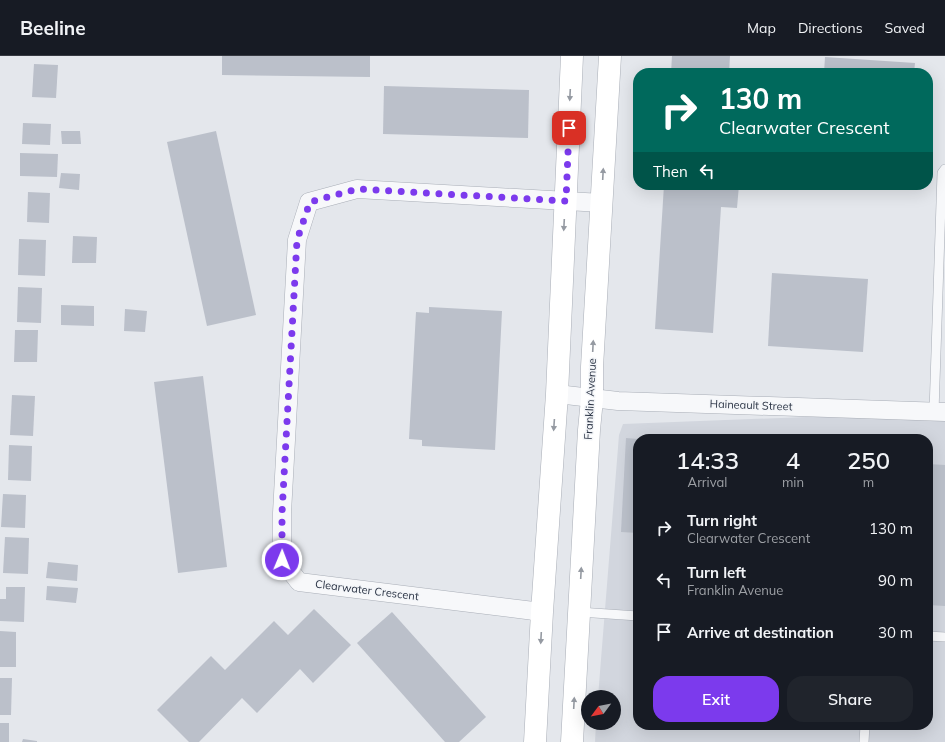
<!DOCTYPE html>
<style>
body{margin:0;font-family:Mulish,sans-serif;background:#20242c;color:#f1f3f6;height:100vh;display:flex;flex-direction:column;font-size:15px;white-space:nowrap}
*{box-sizing:border-box;margin:0}
p{font-size:13px;color:#9ea1a6}
.icon{flex:none;width:22px;height:22px;fill:none;stroke:currentColor;stroke-width:2;stroke-linecap:round;stroke-linejoin:round}
.map{position:relative;flex:1;overflow:hidden}
.panel{position:absolute;left:633px;top:378px;width:300px;height:296px;display:flex;flex-direction:column;background:#171b24;border-radius:16px;box-shadow:0 4px 16px #0002}
.panel>*{flex:none}
.top-card{position:absolute;left:633px;top:12px;width:300px;height:122px;border-radius:16px;box-shadow:0 4px 16px #0002;background:#00695c;color:#fff;overflow:hidden}
.needle{width:26px;rotate:238deg}
.fabs{position:absolute;left:581px;top:634px;display:grid;gap:8px}
.fabs a{display:grid;place-items:center;width:40px;height:40px;border-radius:50%;background:#171b24;box-shadow:0 4px 16px #0002;font-size:20px}
.pin{position:absolute;display:grid;place-items:center;width:34px;height:34px;color:#fff;margin:-17px;border-radius:8px;box-shadow:0 2px 6px #0006}
.me{position:absolute;width:44px;margin:-22px;rotate:1deg;stroke-linejoin:round;filter:drop-shadow(0 0 3px #0008)}
.turn{display:flex;align-items:center;gap:14px;height:84px;padding:0 20px;font-size:18px}
.turn .icon{width:52px;height:52px;stroke-width:2.5}
.turn b{display:block;font-size:28px;line-height:34px}
.then{display:flex;align-items:center;height:38px;padding:0 20px;background:#0003;gap:8px;font-size:15px}
.eta{display:flex;justify-content:space-evenly;align-items:center;height:68px;text-align:center}
.eta b{font-size:24px;font-weight:600;line-height:28px}
.primary-button{display:flex;gap:8px;margin-top:auto;padding:8px 20px}
.primary-button a{flex:1;height:46px;border-radius:16px;background:#7c3aed;color:#fff;font-size:16px;font-weight:600;line-height:46px;text-align:center}
.primary-button a+a{background:#20242c;color:#f1f3f6}
ul{padding:0;list-style:none}
li{display:flex;align-items:center;gap:12px;height:52px;padding:0 20px}
li div{flex:1}
li b{display:block;font-size:15px}
li em{font-style:normal}
header{display:flex;align-items:center;gap:24px;box-sizing:border-box;height:56px;padding:0 20px;background:#171b24;border-bottom:1px solid #363941}
header strong{font-size:19px}
nav{display:flex;gap:22px;margin-inline-start:auto;font-size:14px}
.map>svg:first-child{display:block}
.built{fill:#d2d6de;fill-rule:evenodd}
.building{fill:#bbc0ca}
.lines{fill:none;stroke-linecap:round;stroke-linejoin:round}
.service-casing{stroke:#a9aeb7;stroke-width:10}
.minor-casing{stroke:#a9aeb7;stroke-width:19}
.secondary-casing{stroke:#a9aeb7;stroke-width:23}
.service{stroke:#f7f8fa;stroke-width:9}
.minor{stroke:#f7f8fa;stroke-width:18}
.secondary{stroke:#fff;stroke-width:22}
.oneway{fill:#959aa2}
.route{stroke:#7c3aed;stroke-width:7;stroke-dasharray:0 12.6}
.labels{text-anchor:middle;stroke-width:3;stroke-linejoin:round;paint-order:stroke}
.street-label{font-size:11px;fill:#2b3445;stroke:#f4f6f9}
</style>
<header>
<strong>Beeline</strong>
<nav><a>Map</a><a>Directions</a><a>Saved</a></nav>
</header>
<div class="map">
<svg width="945" height="686" viewBox="0 0 945 686">
<rect width="100%" height="100%" fill="#e4e7ec"/>
<!-- built -->
<path class="built" d="M934,356H945V686H595L596,667H614V641H598L619,379L623,368ZM638,383H928V669H638Z"/>
<!-- building -->
<g class="building">
<polygon points="222,0 370,0 370,21 222,19"/>
<polygon points="672,0 730,0 729,17 671,17"/>
<polygon points="825,1 915,7 914,17 824,17"/>
<polygon points="34,8 58,9 56,42 32,41"/>
<polygon points="384,30 529,34 528,82 383,78"/>
<polygon points="23,67 51,68 50,89 22,88"/>
<polygon points="61,75 80,75 81,88 62,88"/>
<polygon points="216,75 256,259 207,270 167,86"/>
<polygon points="20,97 58,98 57,121 20,120"/>
<polygon points="61,117 80,118 79,134 59,132"/>
<polygon points="664,129 739,129 737,152 721,151 713,277 655,273"/>
<polygon points="28,136 50,137 49,167 27,166"/>
<polygon points="73,180 97,181 96,207 72,207"/>
<polygon points="19,183 46,184 45,220 18,219"/>
<polygon points="772,217 868,223 863,296 768,290"/>
<polygon points="18,231 42,232 41,267 17,266"/>
<polygon points="61,249 94,250 94,270 61,269"/>
<polygon points="429,251 502,255 495,394 422,390 422,384 409,383 416,256 429,257"/>
<polygon points="125,253 147,255 145,276 124,275"/>
<polygon points="15,274 38,274 37,306 14,306"/>
<polygon points="203,320 227,511 178,517 154,326"/>
<polygon points="12,339 35,340 33,380 10,379"/>
<polygon points="626,382 638,383 638,477 621,476"/>
<polygon points="9,389 32,390 31,425 8,424"/>
<polygon points="928,408 945,409 945,550 928,549"/>
<polygon points="3,438 26,439 25,472 1,471"/>
<polygon points="5,481 29,482 28,518 3,517"/>
<polygon points="48,506 78,509 77,525 46,522"/>
<polygon points="47,530 78,532 76,547 46,544"/>
<polygon points="6,531 25,531 24,566 0,565 0,543 6,543"/>
<polygon points="314,553 351,589 313,627 300,613 257,657 242,642 199,686 189,686 157,654 211,600 225,614 274,565 288,579"/>
<polygon points="392,556 486,661 459,686 445,686 357,587"/>
<polygon points="0,575 16,576 16,611 0,611"/>
<polygon points="0,622 12,622 11,659 0,659"/>
<rect x="0" y="667" width="9" height="19"/>
<polygon points="23,683 37,685 37,686 22,686"/>
</g>
<g class="lines">
<!-- service casing -->
<g class="service-casing">
<g id="service">
<polyline points="934,356 942,117 945,113"/>
<polyline points="579,556 638,560"/>
<polyline points="928,580 945,581"/>
<polyline points="864,686 865,669"/>
</g>
</g>
<!-- minor casing -->
<g class="minor-casing">
<g id="minor">
<polyline points="557,338 618,345 945,356"/>
<polyline points="542,556 299,526 282,504 282,457 297,184 309,146 357,133 602,147"/>
</g>
</g>
<!-- secondary casing -->
<g class="secondary-casing">
<g id="secondary">
<polyline points="535,686 542,556 557,338 572,0"/>
<polyline points="572,686 589,374 592,343 592,311 610,0"/>
</g>
</g>
<!-- service -->
<use href="#service" class="service"/>
<!-- minor -->
<use href="#minor" class="minor"/>
<!-- secondary -->
<use href="#secondary" class="secondary"/>
</g>
<!-- one-way arrows -->
<defs><path id="oneway-solid" d="M-6-.8H1V-3.2L6.5 0L1 3.2V.8H-6Z"/></defs>
<g class="oneway">
<use href="#oneway-solid" transform="translate(570 39) rotate(93)"/>
<use href="#oneway-solid" transform="translate(603 118) rotate(-87)"/>
<use href="#oneway-solid" transform="translate(564 169) rotate(93)"/>
<use href="#oneway-solid" transform="translate(593 290) rotate(-87)"/>
<use href="#oneway-solid" transform="translate(554 369) rotate(94)"/>
<use href="#oneway-solid" transform="translate(581 517) rotate(-87)"/>
<use href="#oneway-solid" transform="translate(541 582) rotate(93)"/>
<use href="#oneway-solid" transform="translate(574 647) rotate(-87)"/>
</g>
<g class="lines">
<!-- route -->
<polyline class="route" points="282,504 282,457 297,184 310,146 357,133 566,145 569,72"/>
</g>
<g class="labels">
<!-- street labels -->
<g class="street-label">
<text transform="translate(590 343) rotate(-87)" y="4">Franklin Avenue</text>
<text transform="translate(751 349) rotate(2)" y="4">Haineault Street</text>
<text transform="translate(367 534) rotate(7)" y="4">Clearwater Crescent</text>
</g>
</g>
</svg>
<div class="fabs">
<a><svg class="needle" viewBox="-14 -14 28 28"><path d="M0-13l5 13h-10z" fill="#e53935"/><path d="M0 13l5-13h-10z" fill="#9ea1a6"/></svg></a>
</div>
<div class="pin" style="left:569px;top:72px;background:#d93025"><svg class="icon" aria-label="arrive" viewBox="0 0 24 24"><path d="M6 21V4h12l-3 4 3 4H6"/></svg></div>
<svg class="me" style="left:282px;top:504px" viewBox="-20 -20 40 40"><circle r="17" fill="#7c3aed" stroke="#fff" stroke-width="3"/><path d="M0-11L8 9 0 5-8 9z" fill="#fff"/></svg>
<div class="top-card">
<div class="turn"><svg class="icon" aria-label="right" viewBox="0 0 24 24"><path d="M7 20v-9h11M14 6l5 5-5 5"/></svg><div><b>130 m</b>Clearwater Crescent</div></div>
<div class="then">Then<svg class="icon" aria-label="left" viewBox="0 0 24 24"><path d="M17 20v-9H6M10 6l-5 5 5 5"/></svg></div>
</div>
<section class="panel">
<div class="eta">
<div><b>14:33</b><p>Arrival</p></div>
<div><b>4</b><p>min</p></div>
<div><b>250</b><p>m</p></div>
</div>
<ul>
<li><svg class="icon" aria-label="right" viewBox="0 0 24 24"><path d="M7 20v-9h11M14 6l5 5-5 5"/></svg><div><b>Turn right</b><p>Clearwater Crescent</p></div><em>130 m</em></li>
<li><svg class="icon" aria-label="left" viewBox="0 0 24 24"><path d="M17 20v-9H6M10 6l-5 5 5 5"/></svg><div><b>Turn left</b><p>Franklin Avenue</p></div><em>90 m</em></li>
<li><svg class="icon" aria-label="arrive" viewBox="0 0 24 24"><path d="M6 21V4h12l-3 4 3 4H6"/></svg><div><b>Arrive at destination</b></div><em>30 m</em></li>
</ul>
<div class="primary-button"><a>Exit</a><a>Share</a></div>
</section>
</div>
